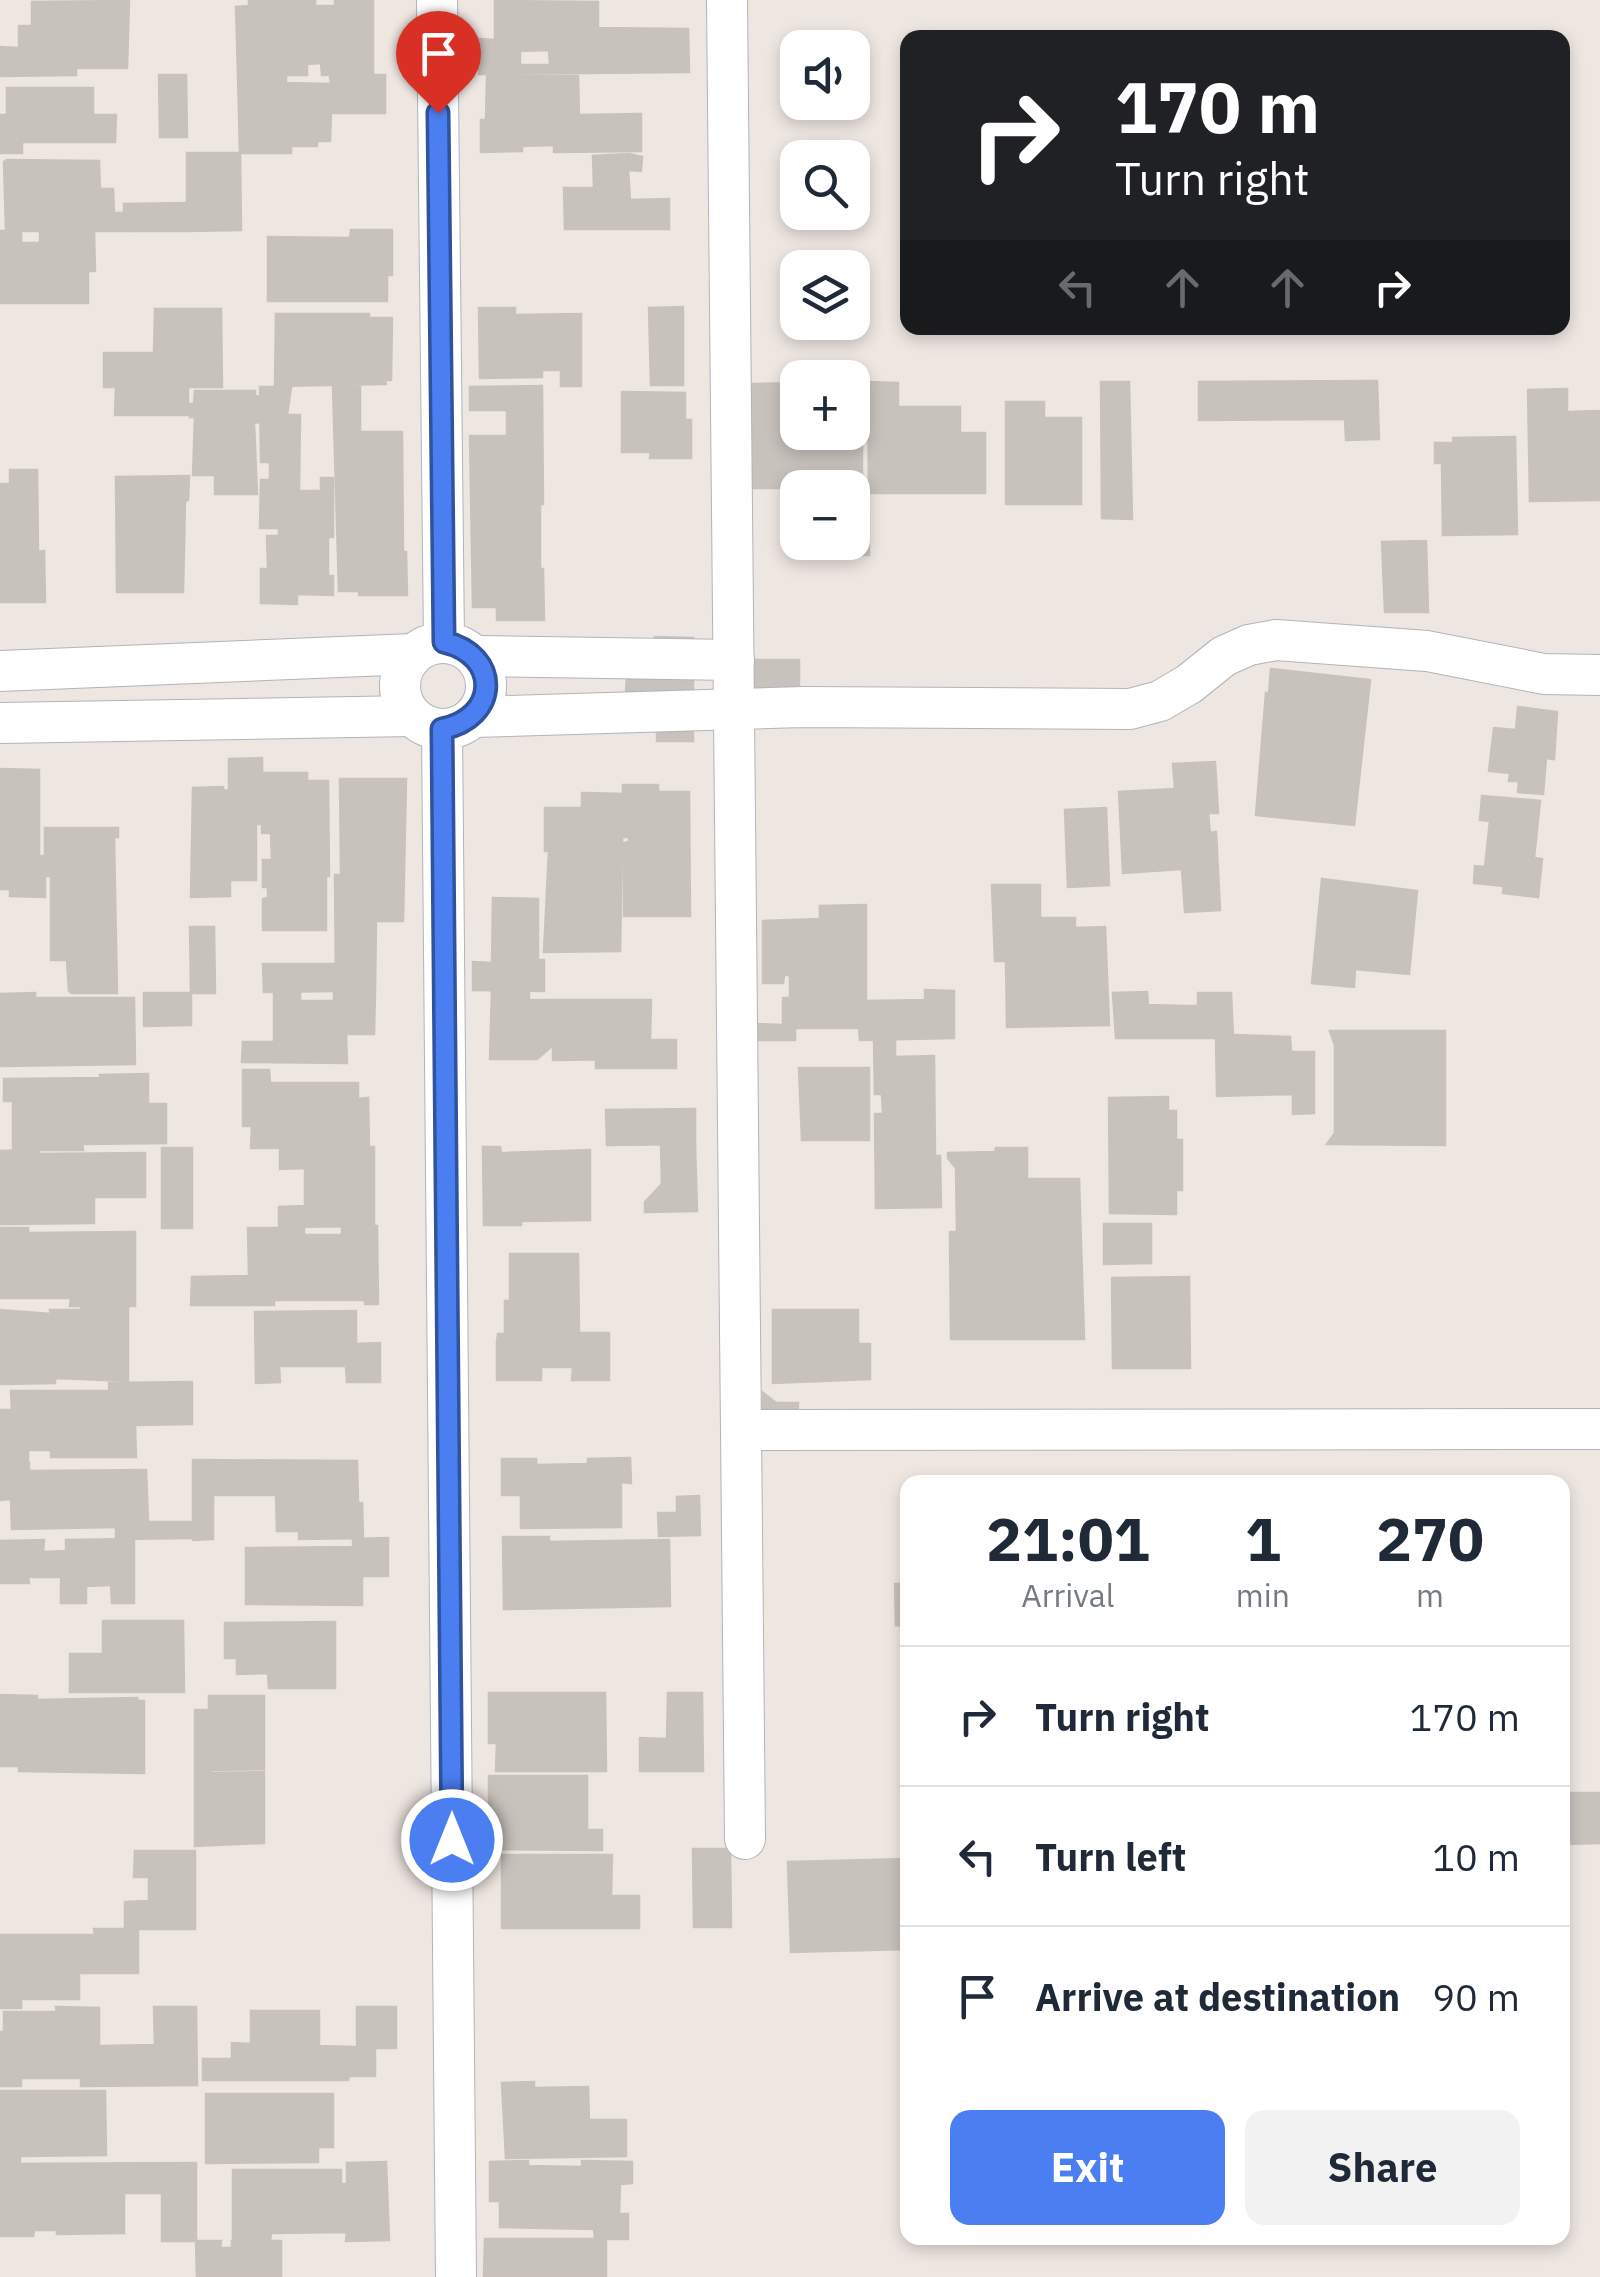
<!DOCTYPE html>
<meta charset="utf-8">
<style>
body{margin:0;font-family:"IBM Plex Sans",sans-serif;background:#f2f2f3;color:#1f2937;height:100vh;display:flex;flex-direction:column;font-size:38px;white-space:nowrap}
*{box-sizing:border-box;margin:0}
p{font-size:32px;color:#747a83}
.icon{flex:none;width:55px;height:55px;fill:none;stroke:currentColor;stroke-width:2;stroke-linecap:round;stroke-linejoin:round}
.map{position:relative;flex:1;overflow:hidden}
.drawer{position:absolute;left:900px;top:1475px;width:670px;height:770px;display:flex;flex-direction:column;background:#fff;border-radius:20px;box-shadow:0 5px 15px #0003}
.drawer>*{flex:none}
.top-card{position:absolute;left:900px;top:30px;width:670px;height:305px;border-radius:20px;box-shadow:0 5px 15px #0003;background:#202124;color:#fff;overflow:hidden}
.fabs{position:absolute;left:780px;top:30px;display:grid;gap:20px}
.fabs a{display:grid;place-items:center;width:90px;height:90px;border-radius:20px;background:#fff;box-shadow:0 5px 15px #0003;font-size:50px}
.pin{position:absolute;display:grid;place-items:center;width:85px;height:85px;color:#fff;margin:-102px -42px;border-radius:50% 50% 50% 0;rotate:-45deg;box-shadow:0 0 10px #0007}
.pin .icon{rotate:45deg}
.me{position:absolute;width:110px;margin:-55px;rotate:0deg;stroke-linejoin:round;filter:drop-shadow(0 0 8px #0008)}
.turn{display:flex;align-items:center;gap:35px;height:210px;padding:0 50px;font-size:45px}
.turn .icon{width:130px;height:130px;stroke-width:2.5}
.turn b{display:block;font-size:70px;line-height:85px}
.lanes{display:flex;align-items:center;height:95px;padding:0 50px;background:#0003;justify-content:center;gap:50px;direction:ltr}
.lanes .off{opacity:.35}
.eta{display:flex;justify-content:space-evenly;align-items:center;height:170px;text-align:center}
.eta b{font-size:60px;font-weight:700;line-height:70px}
.cta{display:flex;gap:20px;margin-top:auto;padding:20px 50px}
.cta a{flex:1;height:115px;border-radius:20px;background:#4b7ef0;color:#fff;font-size:40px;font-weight:700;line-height:115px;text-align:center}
.cta a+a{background:#f2f2f3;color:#1f2937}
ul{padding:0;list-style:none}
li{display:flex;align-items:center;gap:30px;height:140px;padding:0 50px;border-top:2px solid #e0e1e3}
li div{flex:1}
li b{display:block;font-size:38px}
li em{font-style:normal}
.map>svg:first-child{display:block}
.building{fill:#c7c2bc;stroke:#c9c2ba;stroke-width:2.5;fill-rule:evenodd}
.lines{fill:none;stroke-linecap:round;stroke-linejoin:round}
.minor-casing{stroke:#b1b4bc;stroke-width:42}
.minor{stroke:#fff;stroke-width:40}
.route-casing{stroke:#31529c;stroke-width:25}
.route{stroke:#4b7ef0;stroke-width:18}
</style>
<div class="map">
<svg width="1600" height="2277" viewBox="0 0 1600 2277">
<rect width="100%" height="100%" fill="#eee6e1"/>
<!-- building -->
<g class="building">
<polygon points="249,0 315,0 315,6 335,6 335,0 373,0 373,74 322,75 321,63 307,64 307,75 238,75 236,7 249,6"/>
<polygon points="129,1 127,68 76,68 76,75 0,76 0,47 19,48 19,26 32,26 32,2"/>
<path d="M495,1L598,2V28L688,29L689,72L479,74V39L495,40ZM549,50L550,65H520V51Z"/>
<polygon points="159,75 186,75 187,137 160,137"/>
<polygon points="238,75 286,75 286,83 331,84 330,75 385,75 385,113 331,113 330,141 317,141 317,146 291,146 291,153 240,153"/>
<polygon points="487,76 578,76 579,115 641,114 641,151 554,152 554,145 522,146 522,151 481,152 481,120 486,120"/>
<polygon points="7,88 93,88 93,115 116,115 115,142 22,142 22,153 0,153 0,115 7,115"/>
<polygon points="187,153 240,153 241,230 187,231"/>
<polygon points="629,154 642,157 641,171 628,170 630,200 669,199 669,229 565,229 564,188 594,188 593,156"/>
<polygon points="7,160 99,161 100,189 113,189 114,213 129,213 130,231 6,231 4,162"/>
<polygon points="187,203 187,231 130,231 129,213 124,213 124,204"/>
<polygon points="21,230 21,243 40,243 40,231 94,231 95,271 88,271 88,303 0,303 0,231"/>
<polygon points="351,230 392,230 392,275 387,275 387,301 268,301 268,237 350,238"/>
<polygon points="683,307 683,385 651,385 649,308"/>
<polygon points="479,308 515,308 515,315 581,314 581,386 561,386 561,370 542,370 542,377 480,378"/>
<polygon points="155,309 187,309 188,387 104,387 104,353 154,353"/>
<polygon points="187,309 221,309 222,387 188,387"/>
<polygon points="276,314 369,314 369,318 392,318 391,380 385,380 386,384 275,386"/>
<polygon points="1377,381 1379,439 1346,440 1345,419 1199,420 1199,382"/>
<polygon points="868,382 898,383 898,407 960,407 960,433 985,433 985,493 869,493"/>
<polygon points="1101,382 1129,382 1132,519 1102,518"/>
<polygon points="798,383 798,432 852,432 852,399 862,399 862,511 869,511 869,555 803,555 803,542 852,542 852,488 752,488 752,384"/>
<polygon points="542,386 543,504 540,504 540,569 543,569 544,620 497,620 497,607 473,607 470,436 507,436 507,410 470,410 470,387"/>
<polygon points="116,387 188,387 188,415 115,415"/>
<polygon points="260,387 291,387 287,415 300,415 299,491 321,491 321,478 333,478 333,537 328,537 328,576 333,576 333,595 297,594 297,604 261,603 261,569 268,569 267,536 279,536 279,528 260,528 261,480 270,480 270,462 261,462"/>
<polygon points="333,387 360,387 360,432 402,432 403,552 406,552 407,595 359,595 359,591 339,591"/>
<polygon points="1567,389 1567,412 1600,411 1600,500 1530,501 1528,390"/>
<polygon points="195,391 255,391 255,396 260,397 260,422 254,423 257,494 215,494 215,475 193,475 195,417 190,417 190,404 194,404"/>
<polygon points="622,392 685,393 685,420 691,420 691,458 650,458 651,452 622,452"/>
<polygon points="1006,402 1044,402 1044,418 1081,418 1081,504 1006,504"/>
<polygon points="1515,437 1517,534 1443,535 1442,463 1435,463 1435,443 1454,443 1453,438"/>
<polygon points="10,470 37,470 38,552 44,551 45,602 0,602 0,484 10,484"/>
<polygon points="189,476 188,500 185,501 183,592 117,592 116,477"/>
<polygon points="1426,541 1428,612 1385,612 1382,542"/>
<polygon points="655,637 693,638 693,741 657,741 657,694 626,694 627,674 656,674"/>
<polygon points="753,660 799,660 799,689 754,689"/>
<polygon points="1271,669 1370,680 1354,825 1256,815 1266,693 1269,694"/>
<polygon points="1518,707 1557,712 1554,759 1546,758 1543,794 1518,792 1519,781 1509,781 1510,773 1489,771 1494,728 1516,730"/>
<polygon points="262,758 263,824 256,824 256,880 230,880 230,896 191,897 193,788 223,787 223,790 229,791 229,759"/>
<polygon points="1215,762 1218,813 1208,813 1210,833 1216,832 1220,910 1185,912 1182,869 1123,873 1119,792 1175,789 1173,764"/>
<polygon points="0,769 39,770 39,856 45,856 45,897 10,896 10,889 0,889"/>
<polygon points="262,773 307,773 307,781 328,781 329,876 326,876 326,930 263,930 263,899 268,898 268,887 263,887 263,860 272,860 271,833 262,833"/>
<polygon points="340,779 406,779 403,921 376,921 375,991 336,991 335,875 341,875"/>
<polygon points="623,785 658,785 658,792 689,792 690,916 624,916 624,843 629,842 629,837 623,837"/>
<polygon points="586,793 623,794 620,951 544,952 549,851 545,851 545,808 582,808 582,793"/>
<polygon points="1482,796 1540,801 1534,858 1542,859 1538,897 1503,893 1504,886 1474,883 1475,866 1485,867 1490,821 1480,820"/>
<polygon points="1106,808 1109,885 1068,887 1065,810"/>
<polygon points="45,828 118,828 118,837 114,837 117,993 72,993 69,991 67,960 51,960 51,876 45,876"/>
<polygon points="1322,879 1417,891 1409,974 1355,969 1354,987 1312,983"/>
<polygon points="992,885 1040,885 1040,918 1075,918 1075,928 1105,927 1109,1025 1007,1027 1006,961 995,961"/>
<polygon points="493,898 538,899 538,960 544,960 544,991 473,990 473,962 492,963"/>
<polygon points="866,905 866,1001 925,1000 925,990 954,991 954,1038 860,1040 859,1028 795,1028 795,1040 755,1040 755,1024 783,1025 783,998 790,998 790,975 784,975 783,983 763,983 763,921 820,919 820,906"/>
<polygon points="190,927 214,927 215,993 191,993"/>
<polygon points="263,964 335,964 336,991 264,992"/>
<polygon points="492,990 529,991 529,1000 629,1000 629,1059 553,1060 553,1045 537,1059 490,1059"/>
<polygon points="375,991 374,1034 346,1034 347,1063 242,1062 243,1042 274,1042 274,992 300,992 300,1001 334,1001 334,992"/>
<polygon points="1147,992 1148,1005 1188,1006 1198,1006 1198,993 1231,993 1233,1038 1116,1038 1113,993"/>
<polygon points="35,993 35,998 134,998 135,1064 0,1066 0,994"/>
<polygon points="144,993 191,993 191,1025 144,1026"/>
<polygon points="629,1000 651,1000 650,1040 676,1040 676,1068 596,1068 596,1059 629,1059"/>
<polygon points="1330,1031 1445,1031 1445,1145 1327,1144 1335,1133 1335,1045"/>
<polygon points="1233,1035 1290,1037 1291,1052 1314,1052 1314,1113 1293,1114 1293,1094 1217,1096 1216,1038 1233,1038"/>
<polygon points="874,1039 895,1039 895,1057 934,1056 935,1156 940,1156 941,1207 876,1208 875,1114 883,1114 882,1094 875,1094"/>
<polygon points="799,1068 869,1068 869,1140 802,1140"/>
<polygon points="243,1070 269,1070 270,1083 358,1083 358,1099 368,1098 369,1147 251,1148 252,1126 243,1126"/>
<polygon points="148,1074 148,1104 166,1104 166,1143 82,1144 83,1150 13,1150 13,1101 4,1101 4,1079 101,1078 100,1075"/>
<polygon points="1168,1097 1168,1111 1176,1111 1176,1140 1182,1140 1182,1190 1176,1190 1176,1214 1110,1213 1109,1098"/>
<polygon points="695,1109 695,1144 607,1145 606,1110"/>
<polygon points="695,1144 697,1211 645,1212 645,1202 662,1184 661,1145"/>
<polygon points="280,1147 374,1147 374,1226 279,1227 279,1207 305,1206 305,1168 280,1169"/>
<polygon points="483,1147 500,1147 501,1153 590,1150 590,1220 521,1221 521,1225 484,1225"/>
<rect x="162" y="1148" width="30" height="80"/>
<polygon points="996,1148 1027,1148 1027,1179 1079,1179 1084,1339 951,1339 950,1232 957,1232 956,1168 948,1158 948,1153 995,1152"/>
<polygon points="39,1150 39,1154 145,1153 145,1197 94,1197 94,1223 0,1224 0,1151"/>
<polygon points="1104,1224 1151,1224 1151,1263 1104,1264"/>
<polygon points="342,1226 377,1226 378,1304 365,1304 365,1300 274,1300 274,1305 191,1305 192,1277 249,1276 248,1228 304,1228 304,1235 342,1235"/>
<polygon points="0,1228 28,1228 28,1233 135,1232 135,1306 70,1306 71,1298 0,1298"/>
<polygon points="510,1254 578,1254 579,1333 609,1333 609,1380 572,1380 573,1367 541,1367 541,1380 497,1380 497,1341 498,1334 505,1334 505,1301 510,1301"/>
<polygon points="1189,1277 1190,1368 1113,1368 1112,1278"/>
<polygon points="128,1305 128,1381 55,1378 55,1383 0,1384 0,1310 51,1314 50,1310 81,1310 81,1306"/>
<polygon points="773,1310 858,1310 858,1344 870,1344 870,1379 773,1383"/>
<polygon points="356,1311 356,1344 380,1343 380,1382 347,1382 346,1366 279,1366 280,1382 256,1383 255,1312"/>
<polygon points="192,1382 192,1424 135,1425 136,1457 51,1457 51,1450 28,1450 28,1463 0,1464 0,1410 12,1410 11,1391 109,1391 109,1383"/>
<polygon points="763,1393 776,1403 798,1403 797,1431 763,1412"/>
<polygon points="630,1458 631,1483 621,1482 621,1527 521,1528 521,1495 502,1495 502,1459 536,1459 536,1465 588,1464 588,1459"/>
<polygon points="193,1460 357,1461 358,1503 362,1503 363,1538 299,1539 299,1531 277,1531 276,1495 213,1495 213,1539 193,1540"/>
<polygon points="29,1463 29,1471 146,1470 148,1522 192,1522 193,1538 116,1539 116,1527 12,1529 11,1499 0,1500 0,1464"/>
<polygon points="699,1496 700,1535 659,1536 658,1513 677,1513 677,1497"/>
<polygon points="503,1537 549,1537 549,1542 669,1540 670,1606 504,1609"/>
<polygon points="388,1538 388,1576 362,1576 362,1605 246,1604 246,1548 353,1547 353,1539"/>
<polygon points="134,1539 134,1603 112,1603 111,1585 86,1586 86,1603 61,1603 61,1577 28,1577 29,1583 0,1583 0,1541 44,1540 43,1552 66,1551 66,1540"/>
<polygon points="895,1584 908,1584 908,1626 896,1625"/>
<polygon points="103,1621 183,1621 184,1692 70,1692 70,1654 103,1654"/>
<polygon points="335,1622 335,1688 269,1688 268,1673 237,1674 237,1658 225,1658 225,1623"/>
<polygon points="489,1693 605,1693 606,1771 496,1771 497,1743 489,1743"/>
<polygon points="668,1693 702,1693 703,1771 640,1771 640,1738 667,1739"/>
<polygon points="0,1695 37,1696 37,1700 137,1698 138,1701 144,1701 144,1773 19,1771 19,1766 0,1766"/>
<polygon points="209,1696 264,1696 264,1769 210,1770 211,1773 264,1772 264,1843 195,1846 195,1710 209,1710"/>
<rect x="905" y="1752" width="3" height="85"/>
<polygon points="489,1776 587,1776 587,1830 602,1830 602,1850 489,1849"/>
<polygon points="1566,1793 1600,1793 1600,1843 1566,1844"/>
<polygon points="693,1849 730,1849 731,1927 694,1927"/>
<polygon points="135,1851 195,1851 195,1929 125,1929 125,1902 149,1901 149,1877 134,1877"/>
<polygon points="502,1855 612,1855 611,1896 639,1896 639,1928 502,1928"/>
<polygon points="907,1859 908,1949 791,1952 788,1862"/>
<polygon points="94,1929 138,1929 138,1973 79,1973 79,1999 21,1999 21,2008 0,2008 0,1935 95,1935"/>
<polygon points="56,2007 99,2008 99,2046 155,2045 154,2007 196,2007 197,2085 81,2086 81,2078 21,2078 21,2086 0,2086 0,2032 4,2032 4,2012 57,2012"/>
<polygon points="357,2007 396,2007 396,2048 375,2048 375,2076 349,2076 348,2080 203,2080 203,2059 232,2059 232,2043 251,2044 251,2011 319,2011 319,2046 357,2047"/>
<polygon points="534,2082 534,2088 588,2087 589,2120 626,2120 626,2156 506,2158 502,2083"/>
<polygon points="0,2091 105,2091 106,2155 20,2156 20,2164 0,2164"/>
<polygon points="206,2094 333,2094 333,2147 318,2147 318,2162 206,2163"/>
<polygon points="528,2161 528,2166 582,2167 582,2161 632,2162 632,2183 620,2184 619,2214 628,2214 628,2239 595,2239 594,2229 500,2227 500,2201 490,2201 490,2162"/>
<polygon points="386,2162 389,2240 346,2241 347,2232 271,2233 270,2241 233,2241 233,2170 341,2170 341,2184 347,2184 347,2163"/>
<polygon points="196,2163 196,2241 162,2241 162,2193 124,2193 124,2233 57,2234 57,2230 34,2230 33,2236 0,2236 0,2164"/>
<polygon points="485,2239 606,2239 606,2277 484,2277"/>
<polygon points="196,2241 221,2241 220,2248 232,2248 232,2241 281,2241 281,2277 197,2277"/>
</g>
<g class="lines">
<!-- minor casing -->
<g class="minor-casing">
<g id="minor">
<polyline points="437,0 444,642"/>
<polyline points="727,0 745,1839"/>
<circle cx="443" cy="686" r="43"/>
<polyline points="475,656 734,660"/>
<polyline points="0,671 413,654"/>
<polyline points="473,717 803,707 1130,709 1160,701 1189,684 1224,656 1249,645 1276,640 1427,651 1544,674 1600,675"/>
<polyline points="0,723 412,716"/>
<polyline points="442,729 456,2277"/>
<polyline points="741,1430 1600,1429"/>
</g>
</g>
<!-- minor -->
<use href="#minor" class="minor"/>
</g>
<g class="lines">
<!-- route casing -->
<g class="route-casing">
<path id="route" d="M438,113L444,642C501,655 499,718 442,729L452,1840"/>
</g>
<!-- route -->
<use href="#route" class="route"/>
</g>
</svg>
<div class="fabs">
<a><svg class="icon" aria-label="sound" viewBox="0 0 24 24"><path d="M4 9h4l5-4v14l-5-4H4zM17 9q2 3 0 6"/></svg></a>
<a><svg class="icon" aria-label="search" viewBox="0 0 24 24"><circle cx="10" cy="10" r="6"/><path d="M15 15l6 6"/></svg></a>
<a><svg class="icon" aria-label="layers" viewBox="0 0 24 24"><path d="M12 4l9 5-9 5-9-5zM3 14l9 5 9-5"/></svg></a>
<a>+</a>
<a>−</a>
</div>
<div class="pin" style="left:438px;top:113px;background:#d93025"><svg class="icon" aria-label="arrive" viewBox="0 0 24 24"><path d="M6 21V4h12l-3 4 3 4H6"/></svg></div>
<svg class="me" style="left:452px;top:1840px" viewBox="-20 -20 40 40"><circle r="17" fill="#4b7ef0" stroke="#fff" stroke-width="3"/><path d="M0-11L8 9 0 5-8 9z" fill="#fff"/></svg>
<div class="top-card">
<div class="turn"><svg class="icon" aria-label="right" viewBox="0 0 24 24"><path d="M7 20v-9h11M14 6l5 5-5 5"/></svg><div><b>170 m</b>Turn right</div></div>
<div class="lanes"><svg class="icon off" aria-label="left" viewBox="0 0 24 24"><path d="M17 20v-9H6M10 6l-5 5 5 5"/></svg><svg class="icon off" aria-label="ahead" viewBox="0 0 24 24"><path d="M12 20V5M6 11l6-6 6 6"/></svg><svg class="icon off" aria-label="ahead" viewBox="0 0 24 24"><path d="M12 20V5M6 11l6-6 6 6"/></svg><svg class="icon" aria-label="right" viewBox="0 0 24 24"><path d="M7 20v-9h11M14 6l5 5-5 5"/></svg></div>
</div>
<section class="drawer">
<div class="eta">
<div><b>21:01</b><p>Arrival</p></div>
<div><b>1</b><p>min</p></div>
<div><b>270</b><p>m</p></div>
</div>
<ul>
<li><svg class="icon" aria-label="right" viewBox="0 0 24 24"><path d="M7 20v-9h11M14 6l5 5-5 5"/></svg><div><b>Turn right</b></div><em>170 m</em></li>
<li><svg class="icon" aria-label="left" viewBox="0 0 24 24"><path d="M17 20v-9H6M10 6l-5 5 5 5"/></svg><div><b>Turn left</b></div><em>10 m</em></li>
<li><svg class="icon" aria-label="arrive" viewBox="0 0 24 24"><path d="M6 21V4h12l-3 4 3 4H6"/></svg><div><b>Arrive at destination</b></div><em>90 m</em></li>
</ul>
<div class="cta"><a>Exit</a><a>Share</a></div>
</section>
</div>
